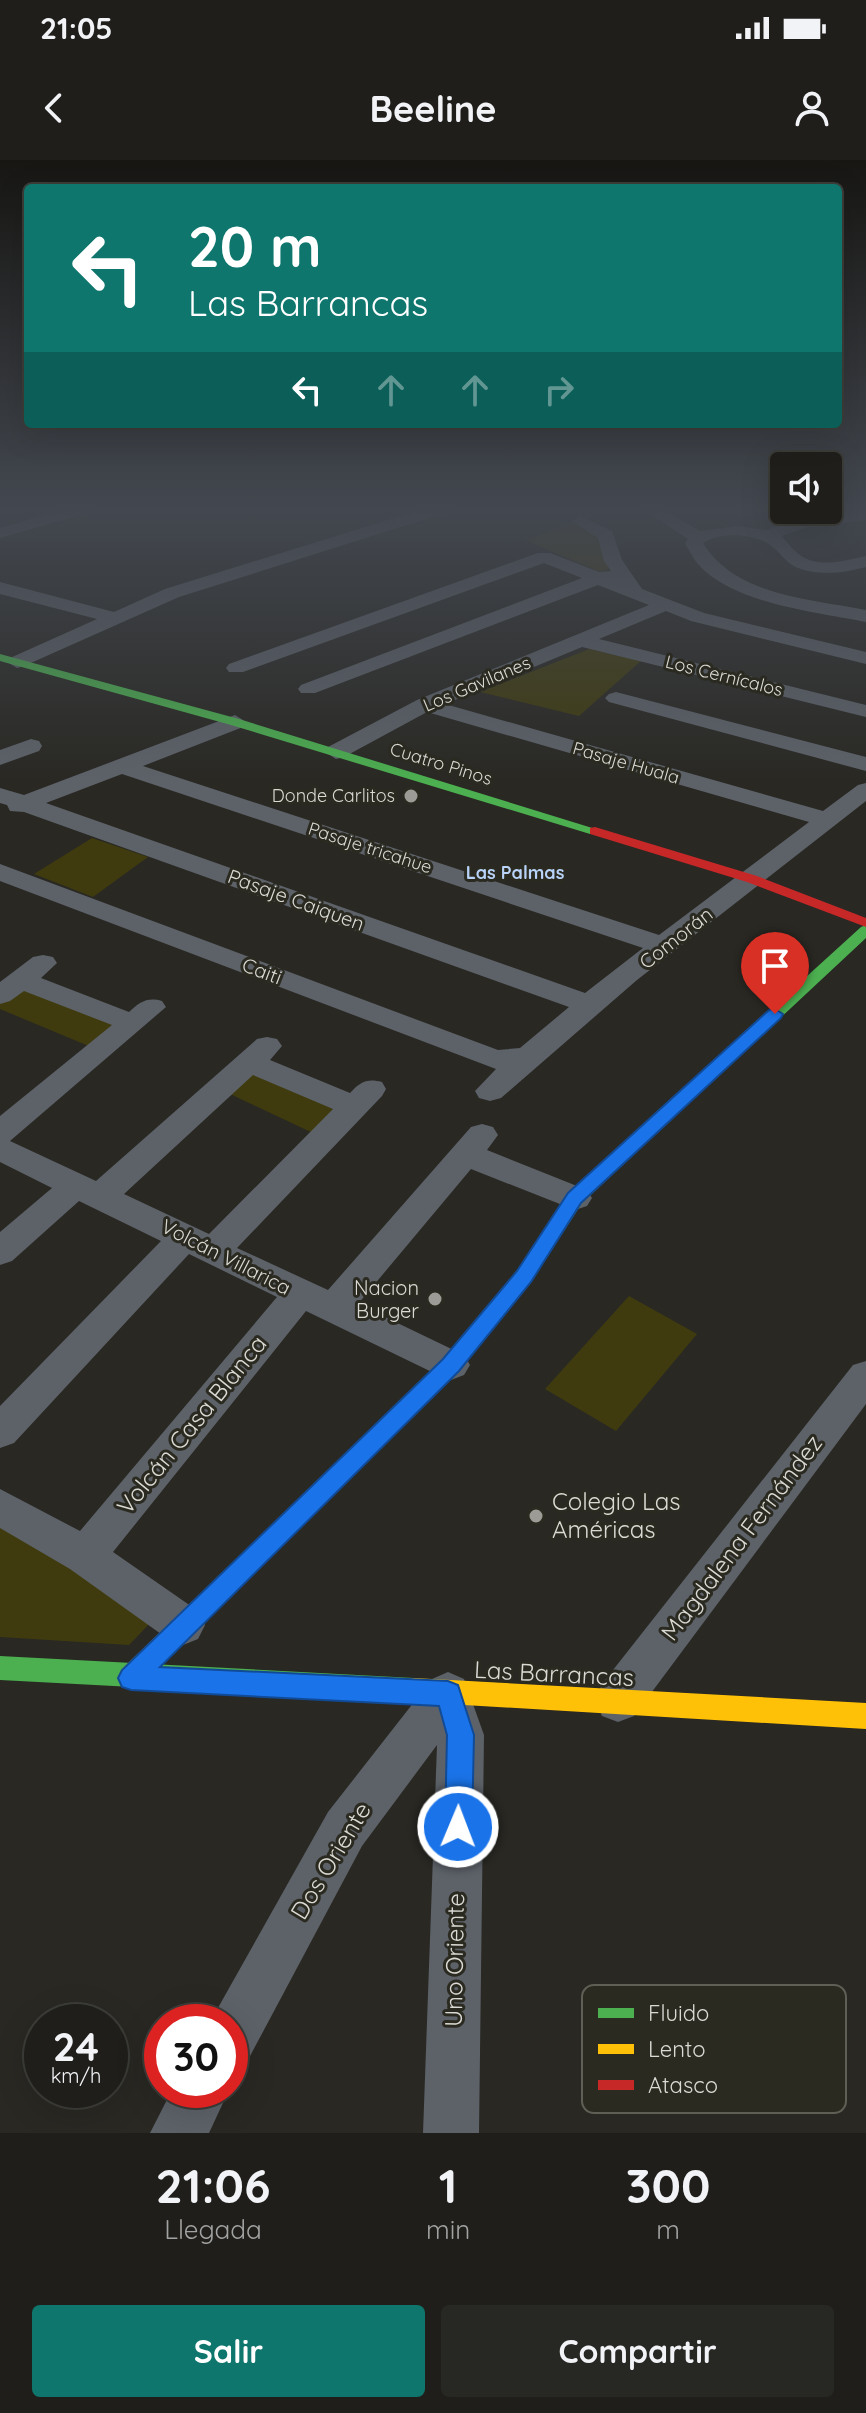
<!DOCTYPE html>
<html lang="es">
<meta charset="utf-8">
<style>
body{margin:0;font-family:Quicksand,sans-serif;background:#272723;color:#f1f3f6;height:100vh;display:flex;flex-direction:column;font-size:30px;white-space:nowrap}
*{box-sizing:border-box;margin:0}
p{font-size:26px;color:#a1a2a2}
.icon{flex:none;width:44px;height:44px;fill:none;stroke:currentColor;stroke-width:2;stroke-linecap:round;stroke-linejoin:round}
.map{position:relative;height:1973px;overflow:hidden}
.details{display:flex;flex-direction:column;background:#1f1e1a;flex:1}
.details>*{flex:none}
.guide{position:absolute;left:24px;top:24px;width:818px;height:244px;border-radius:8px;box-shadow:0 8px 32px #0002,0 0 0 2px #3c3c39;background:#0f766e;color:#fff;overflow:hidden}
.controls{position:absolute;left:770px;top:292px;display:grid;gap:16px}
.controls a{display:grid;place-items:center;width:72px;height:72px;border-radius:8px;background:#1f1e1a;box-shadow:0 8px 32px #0002,0 0 0 2px #3c3c39;font-size:40px}
.speed{position:absolute;left:24px;top:1844px;display:flex;gap:16px;font-size:40px;font-weight:700;text-align:center}
.speed>*{display:grid;place-content:center;width:104px;height:104px;border-radius:50%;background:#1f1e1a;box-shadow:0 8px 32px #0002,0 0 0 2px #3c3c39;line-height:1}
.speed small{font-size:20px;font-weight:400}
.speed .limit{border:12px solid #d22;background:#fff;color:#111}
.pin{position:absolute;display:grid;place-items:center;width:68px;height:68px;color:#fff;margin:-82px -34px;border-radius:50% 50% 50% 0;rotate:-45deg;box-shadow:0 0 8px #0007}
.pin .icon{rotate:45deg}
.me{position:absolute;width:88px;margin:-44px;rotate:1deg;stroke-linejoin:round;filter:drop-shadow(0 0 6px #0008)}
.turn{display:flex;align-items:center;gap:28px;height:168px;padding:0 32px;font-size:36px}
.turn .icon{width:104px;height:104px;stroke-width:2.5}
.turn b{display:block;font-size:56px;line-height:68px}
.lanes{display:flex;align-items:center;height:76px;padding:0 32px;background:#0003;justify-content:center;gap:40px;direction:ltr}
.lanes .off{opacity:.35}
.eta{display:flex;justify-content:space-evenly;align-items:center;height:136px;text-align:center}
.eta b{font-size:48px;font-weight:800;line-height:56px}
.action{display:flex;gap:16px;margin-top:auto;padding:16px 32px}
.action a{flex:1;height:92px;border-radius:8px;background:#0f766e;color:#fff;font-size:32px;font-weight:800;line-height:92px;text-align:center}
.action a+a{background:#272723;color:#f1f3f6}
.status{display:flex;justify-content:space-between;align-items:center;height:56px;padding:0 40px;background:#1f1e1a;direction:ltr}
.status svg{height:22px;fill:currentColor}
header{display:flex;justify-content:space-between;align-items:center;height:104px;padding:0 32px;background:#1f1e1a;font-size:36px;font-weight:800}
.map>svg:first-child{display:block}
.green{fill:#3f3b0f}
.lines{fill:none;stroke-linecap:round;stroke-linejoin:round}
.street{fill:#5d6269;fill-rule:evenodd}
.fast{fill:#4caf50;fill-rule:evenodd}
.slow{fill:#ffc107;fill-rule:evenodd}
.jam{fill:#c62828;fill-rule:evenodd}
.route{fill:#1a73e8;stroke:#114b97;stroke-width:2}
.poi-dot{fill:#9c9b95;stroke:#2b2a21;stroke-width:3}
.labels{text-anchor:middle;stroke-width:6;stroke-linejoin:round;paint-order:stroke}
.far-street-label{font-size:18px;fill:#dad9d3;stroke:#2b2a21}
.far-poi-label{font-size:18px;fill:#dad9d3;stroke:#2b2a21;text-anchor:end}
.far-neighbourhood-label{font-size:18px;font-weight:bold;fill:#b8d2f8;stroke:#2b2a21}
.street-label{font-size:20px;fill:#dad9d3;stroke:#2b2a21}
.poi-label{font-size:20px;fill:#dad9d3;stroke:#2b2a21;text-anchor:end}
.near-street-label{font-size:24px;fill:#dad9d3;stroke:#2b2a21}
.near-poi-label{font-size:24px;fill:#dad9d3;stroke:#2b2a21;text-anchor:start}
.key{fill:#2b2a21;stroke:#605f56;stroke-width:2}
.key-label{font-size:22px;fill:#dad9d3}
</style>
<div class="status"><b>21:05</b><svg viewBox="0 0 49 12"><path d="M0 12V9h3v3zM5 12V6h3v6zM10 12V3h3v9zM15 12V0h3v12zM26 1h20v11H26zM47 4h2v5h-2z"/></svg></div>
<header><svg class="icon" aria-label="back" viewBox="0 0 24 24"><path d="M15 5l-7 7 7 7"/></svg>Beeline<svg class="icon" aria-label="person" viewBox="0 0 24 24"><circle cx="12" cy="8" r="4"/><path d="M4 21q1-7 8-7t8 7"/></svg></header>
<div class="map">
<svg width="866" height="1973" viewBox="0 0 866 1973">
<rect width="100%" height="100%" fill="#292823"/>
<!-- green -->
<g class="green">
<polygon points="574,363 600,378 602,394 609,409 600,412 525,380"/>
<polygon points="589,489 641,501 579,556 480,532"/>
<polygon points="92,678 148,697 93,737 34,714"/>
<polygon points="22,825 118,865 91,887 0,849 0,843"/>
<polygon points="256,905 351,945 315,974 228,933"/>
<polygon points="629,1136 697,1174 616,1271 545,1229"/>
<polygon points="0,1362 154,1459 129,1485 0,1477"/>
</g>
<g class="lines">
<!-- street -->
<g class="street">
<polygon points="72,347 99,347 97,350 0,378 0,368"/>
<polygon points="430,347 456,347 454,350 179,437 24,506 17,508 7,502 10,498 97,459 0,434 0,422 114,452 165,429"/>
<path d="M639,347H659L700,371L738,366L766,370L806,357L866,350V360L808,367L781,376C786,380 789,386 795,391C814,410 843,401 866,396V407C843,413 820,416 798,408C784,402 780,391 769,384C752,373 719,372 703,383C735,436 811,439 866,450V462C817,452 733,444 698,404C693,398 689,390 685,383L688,379Z"/>
<path d="M580,356L612,371L622,400L642,429L704,453L866,492V504L691,461L666,451L599,479L866,545V557L582,487L445,544L823,651L858,625L866,623V641L637,820L501,938L490,941L479,938L475,931L496,909L0,721V704L498,890L520,888L569,847L24,652L10,651L7,645L0,643V628L24,635L235,555L246,562L243,567L143,606L659,775L809,662L427,552L344,597L336,599L325,592L328,587L417,540L649,445L598,425L315,533H301L298,529L301,525L582,418L544,403L243,512H229L226,508L229,504L538,393H550L599,412L611,411L604,401L598,378L572,361ZM122,614L643,788L585,833L46,643Z"/>
<polygon points="616,532 866,597 866,611 609,542 605,538 609,534"/>
<polygon points="31,579 39,581 42,586 39,591 0,605 0,590"/>
<path d="M43,795L53,797L57,803L41,818L129,852C140,842 147,837 162,841L166,847L10,981L96,1021L257,879L267,877L277,879L282,886L270,900L350,933C360,922 367,918 382,922L386,929L382,936L237,1088L328,1130L471,967L482,964L493,967L498,975L487,990L587,1030L592,1038L587,1046L575,1050L471,1009L358,1144L464,1195L470,1205L464,1215L451,1220L438,1215L306,1151L113,1392L198,1451L205,1465L198,1479L183,1485L168,1479L70,1409L0,1368V1329L80,1371L277,1137L189,1094L14,1283L0,1288V1246L161,1081L79,1041L12,1101L0,1105V1072L52,1028L0,1002V956L112,865L24,831L10,841L0,844V822L33,797ZM253,915L333,949L209,1074L124,1034Z"/>
<polygon points="866,1201 866,1244 634,1556 618,1562 602,1556 595,1540 602,1524 853,1205"/>
<polygon points="448,1512 464,1519 484,1575 479,1973 423,1973 437,1585 362,1686 249,1898 230,1906 230,1862 210,1862 328,1652 432,1519"/>
<polygon points="172,1930 229,1930 209,1973 150,1973"/>
</g>
<!-- fast -->
<g class="fast">
<polygon points="0,494 239,559 602,671 600,674 590,674 231,565 0,501"/>
<polygon points="866,765 866,778 582,1043 531,1122 460,1209 453,1211 446,1209 443,1203 446,1197 517,1112 568,1033 861,767"/>
<polygon points="0,1496 414,1518 423,1521 427,1530 423,1539 414,1542 0,1520"/>
</g>
<!-- slow -->
<g class="slow">
<polygon points="453,1195 460,1197 463,1203 460,1209 140,1527 131,1530 122,1527 118,1518 122,1509 446,1197"/>
<polygon points="414,1518 866,1543 866,1569 414,1542 405,1539 401,1530 405,1521"/>
</g>
<!-- jam -->
<polygon class="jam" points="595,667 757,716 866,758 866,767 747,722 590,674 590,668"/>
</g>
<!-- sky -->
<linearGradient id="sky" x2="0" y2="1"><stop stop-color="#171613"/><stop offset="0.56" stop-color="#434850"/><stop offset="1" stop-color="#434850" stop-opacity="0"/></linearGradient>
<rect width="866" height="623" fill="url(#sky)"/>
<!-- route -->
<polygon class="route" points="775,849 783,854 781,858 581,1043 531,1122 459,1211 160,1507 448,1521 458,1525 474,1575 472,1667 468,1676 458,1680 449,1676 445,1667 447,1575 439,1546 131,1530 122,1527 118,1518 122,1510 443,1199 517,1111 568,1033 769,850"/>
<!-- markers -->
<g class="poi-dot">
<circle cx="411" cy="636" r="8"/>
<circle cx="435" cy="1139" r="8"/>
<circle cx="536" cy="1356" r="8"/>
</g>
<g class="labels">
<!-- far-street labels -->
<g class="far-street-label">
<text transform="translate(724 516) rotate(14)" y="6">Los Cernícalos</text>
<text transform="translate(477 524) rotate(-23)" y="6">Los Gavilanes</text>
<text transform="translate(626 603) rotate(16)" y="6">Pasaje Huala</text>
<text transform="translate(441 604) rotate(17)" y="6">Cuatro Pinos</text>
<text transform="translate(370 688) rotate(18)" y="6">Pasaje tricahue</text>
</g>
<!-- far-poi labels -->
<g class="far-poi-label">
<text x="395" y="642">Donde Carlitos</text>
</g>
<!-- far-neighbourhood labels -->
<g class="far-neighbourhood-label">
<text x="515" y="719">Las Palmas</text>
</g>
<!-- street labels -->
<g class="street-label">
<text transform="translate(296 740) rotate(20)" y="7">Pasaje Caiquen</text>
<text transform="translate(676 778) rotate(-38)" y="7">Comorán</text>
<text transform="translate(262 811) rotate(21)" y="7">Caiti</text>
<text transform="translate(226 1097) rotate(27)" y="7">Volcán Villarica</text>
</g>
<!-- poi labels -->
<g class="poi-label">
<text x="419" y="1135">Nacion<tspan x="419" dy="23">Burger</tspan></text>
</g>
<!-- near-street labels -->
<g class="near-street-label">
<text transform="translate(192 1265) rotate(-51)" y="8">Volcán Casa Blanca</text>
<text transform="translate(742 1378) rotate(-53)" y="8">Magdalena Fernández</text>
<text transform="translate(554 1514) rotate(3)" y="8">Las Barrancas</text>
<text transform="translate(331 1701) rotate(-59)" y="8">Dos Oriente</text>
<text transform="translate(455 1800) rotate(-89)" y="8">Uno Oriente</text>
</g>
<!-- near-poi labels -->
<g class="near-poi-label">
<text x="552" y="1350">Colegio Las<tspan x="552" dy="28">Américas</tspan></text>
</g>
</g>
<!-- legend -->
<rect x="582" y="1825" width="264" height="128" rx="12" class="key"/>
<rect x="598" y="1848" width="36" height="10" fill="#4caf50"/>
<rect x="598" y="1884" width="36" height="10" fill="#ffc107"/>
<rect x="598" y="1920" width="36" height="10" fill="#c62828"/>
<g class="key-label">
<text x="648" y="1861">Fluido</text>
<text x="648" y="1897">Lento</text>
<text x="648" y="1933">Atasco</text>
</g>
</svg>
<div class="controls">
<a><svg class="icon" aria-label="sound" viewBox="0 0 24 24"><path d="M4 9h4l5-4v14l-5-4H4zM17 9q2 3 0 6"/></svg></a>
</div>
<div class="speed"><div>24<small>km/h</small></div><div class="limit">30</div></div>
<div class="pin" style="left:775px;top:854px;background:#d93025"><svg class="icon" aria-label="arrive" viewBox="0 0 24 24"><path d="M6 21V4h12l-3 4 3 4H6"/></svg></div>
<svg class="me" style="left:458px;top:1667px" viewBox="-20 -20 40 40"><circle r="17" fill="#1a73e8" stroke="#fff" stroke-width="3"/><path d="M0-11L8 9 0 5-8 9z" fill="#fff"/></svg>
<div class="guide">
<div class="turn"><svg class="icon" aria-label="left" viewBox="0 0 24 24"><path d="M17 20v-9H6M10 6l-5 5 5 5"/></svg><div><b>20 m</b>Las Barrancas</div></div>
<div class="lanes"><svg class="icon" aria-label="left" viewBox="0 0 24 24"><path d="M17 20v-9H6M10 6l-5 5 5 5"/></svg><svg class="icon off" aria-label="ahead" viewBox="0 0 24 24"><path d="M12 20V5M6 11l6-6 6 6"/></svg><svg class="icon off" aria-label="ahead" viewBox="0 0 24 24"><path d="M12 20V5M6 11l6-6 6 6"/></svg><svg class="icon off" aria-label="right" viewBox="0 0 24 24"><path d="M7 20v-9h11M14 6l5 5-5 5"/></svg></div>
</div>
</div>
<section class="details">
<div class="eta">
<div><b>21:06</b><p>Llegada</p></div>
<div><b>1</b><p>min</p></div>
<div><b>300</b><p>m</p></div>
</div>
<div class="action"><a>Salir</a><a>Compartir</a></div>
</section>
